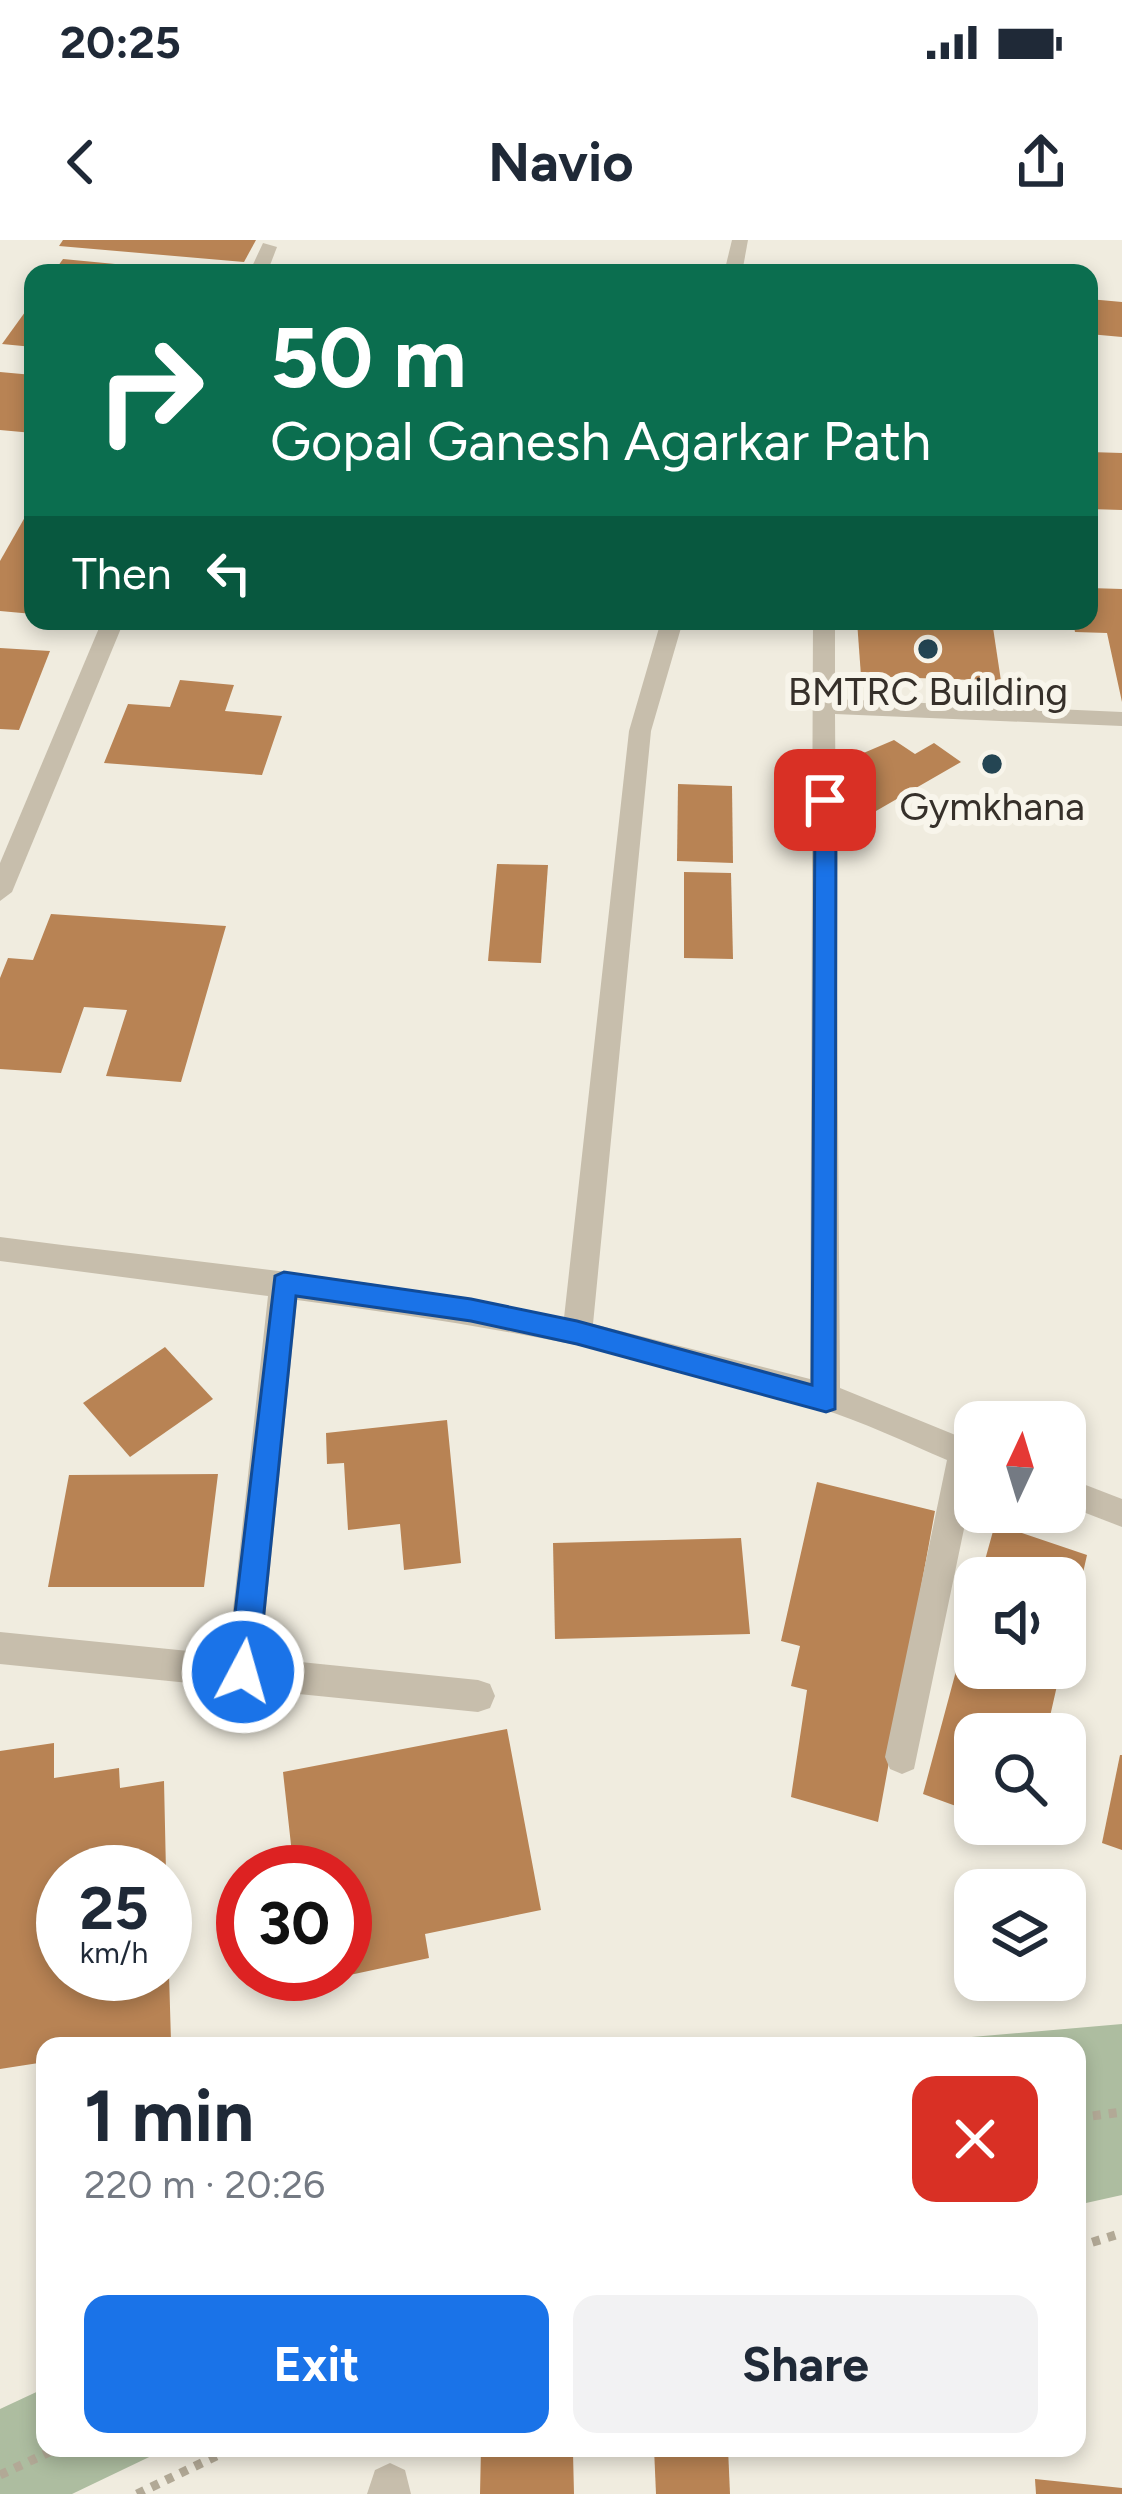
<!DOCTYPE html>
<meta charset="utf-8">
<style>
body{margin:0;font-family:Figtree,sans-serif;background:#f2f2f3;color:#1f2937;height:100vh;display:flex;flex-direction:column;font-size:45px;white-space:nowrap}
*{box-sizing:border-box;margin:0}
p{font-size:39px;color:#747a83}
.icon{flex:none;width:66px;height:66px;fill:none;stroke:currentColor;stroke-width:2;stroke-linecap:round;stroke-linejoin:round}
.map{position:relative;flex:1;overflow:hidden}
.sheet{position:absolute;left:36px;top:1797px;width:1050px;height:420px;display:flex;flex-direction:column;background:#fff;border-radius:24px;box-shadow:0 6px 18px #0003}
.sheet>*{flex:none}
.hud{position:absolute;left:24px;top:24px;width:1074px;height:366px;border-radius:24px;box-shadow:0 6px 18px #0003;background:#0b6e4f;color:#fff;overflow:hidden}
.needle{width:78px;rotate:4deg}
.fabs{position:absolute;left:954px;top:1161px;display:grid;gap:24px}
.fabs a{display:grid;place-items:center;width:132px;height:132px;border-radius:24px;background:#fff;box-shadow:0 6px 18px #0003;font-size:60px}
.speed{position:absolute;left:36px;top:1605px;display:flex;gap:24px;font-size:60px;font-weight:700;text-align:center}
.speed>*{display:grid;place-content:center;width:156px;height:156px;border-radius:50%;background:#fff;box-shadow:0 6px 18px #0003;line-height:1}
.speed small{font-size:30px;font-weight:400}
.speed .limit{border:18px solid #d22;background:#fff;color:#111}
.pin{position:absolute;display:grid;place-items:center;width:102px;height:102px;color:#fff;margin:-51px;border-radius:24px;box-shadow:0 6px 18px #0006}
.me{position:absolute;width:132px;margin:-66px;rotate:6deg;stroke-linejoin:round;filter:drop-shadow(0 0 9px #0008)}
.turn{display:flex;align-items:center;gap:42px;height:252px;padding:0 48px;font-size:54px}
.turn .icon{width:156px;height:156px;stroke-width:2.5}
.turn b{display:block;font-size:84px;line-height:102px}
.then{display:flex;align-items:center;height:114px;padding:0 48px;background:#0003;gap:24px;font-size:45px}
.round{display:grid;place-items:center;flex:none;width:126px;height:126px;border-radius:24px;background:#f2f2f3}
.overview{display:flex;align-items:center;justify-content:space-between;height:204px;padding:0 48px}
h1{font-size:72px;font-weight:700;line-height:90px}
.primary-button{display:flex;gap:24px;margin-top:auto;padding:24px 48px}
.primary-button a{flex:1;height:138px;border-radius:24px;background:#1a73e8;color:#fff;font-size:48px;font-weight:700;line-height:138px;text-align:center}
.primary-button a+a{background:#f2f2f3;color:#1f2937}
.status{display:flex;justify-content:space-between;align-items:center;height:84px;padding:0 60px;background:#fff;direction:ltr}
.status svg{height:33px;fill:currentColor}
header{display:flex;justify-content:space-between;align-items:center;height:156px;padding:0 48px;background:#fff;font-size:54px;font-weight:700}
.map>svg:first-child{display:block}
.green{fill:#adbda0}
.building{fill:#b88354}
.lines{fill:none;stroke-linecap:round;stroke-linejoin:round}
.path{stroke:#b2a996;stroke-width:9;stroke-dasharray:8 8;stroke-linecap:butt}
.minor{fill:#c7beac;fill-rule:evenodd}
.route{fill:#1a73e8;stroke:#114b97;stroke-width:3}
.poi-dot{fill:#244553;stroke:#f8f5eb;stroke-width:4.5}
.labels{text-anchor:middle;stroke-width:12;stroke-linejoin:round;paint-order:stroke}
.far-poi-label{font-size:39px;fill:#36302a;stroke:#f8f5eb}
</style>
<div class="status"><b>20:25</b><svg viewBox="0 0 49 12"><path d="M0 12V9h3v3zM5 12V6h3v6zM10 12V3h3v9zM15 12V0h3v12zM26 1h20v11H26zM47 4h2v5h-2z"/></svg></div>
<header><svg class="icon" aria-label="back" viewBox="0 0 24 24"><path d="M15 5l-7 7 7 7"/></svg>Navio<svg class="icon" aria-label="share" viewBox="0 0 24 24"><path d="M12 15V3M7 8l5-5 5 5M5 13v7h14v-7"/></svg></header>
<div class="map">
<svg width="1122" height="2254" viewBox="0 0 1122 2254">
<rect width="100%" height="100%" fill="#f0ecdf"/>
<!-- green -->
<g class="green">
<polygon points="1122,1784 1122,1955 1077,1965 1077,1806 867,1806"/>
<polygon points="45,2148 45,2208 168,2208 72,2254 0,2254 0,2169"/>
</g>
<!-- building -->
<g class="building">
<polygon points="63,0 256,0 244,22 59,6"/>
<polygon points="63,19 136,26 131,33 53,33"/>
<polygon points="1089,59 1122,62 1122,97 1089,94"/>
<polygon points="33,61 33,107 2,104"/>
<polygon points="0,132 33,135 33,193 0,190"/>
<polygon points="1089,212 1122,213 1122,270 1089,269"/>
<polygon points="33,263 33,374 0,371 0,321"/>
<polygon points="1089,348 1122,349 1122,462 1107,393 1075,392 1073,381 1089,381"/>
<polygon points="857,381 992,381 1001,441 861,436"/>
<polygon points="0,408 50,411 19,490 0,489"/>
<polygon points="180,440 234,445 225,471 282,476 262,535 104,523 128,464 170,467"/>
<polygon points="894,500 915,514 934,503 961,522 876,571 826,529"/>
<polygon points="678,544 732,546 733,623 677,621"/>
<polygon points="497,624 548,625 541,723 488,721"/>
<polygon points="684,632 731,633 733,719 684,718"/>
<polygon points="51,674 226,686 181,842 106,836 127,770 84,767 61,833 0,829 0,738 8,718 33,720"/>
<polygon points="165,1107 213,1159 130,1217 83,1163"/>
<polygon points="447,1180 461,1323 404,1330 400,1284 348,1290 344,1223 327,1224 326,1193"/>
<polygon points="218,1234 204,1347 48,1347 69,1235"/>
<polygon points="817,1242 935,1271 878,1582 791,1557 807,1450 791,1446 800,1406 781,1401"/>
<polygon points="995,1284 1087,1315 1067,1404 1065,1338 980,1338"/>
<polygon points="741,1298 750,1394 555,1399 553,1303"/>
<polygon points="974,1364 975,1428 1061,1428 1046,1494 975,1494 975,1573 923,1554"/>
<polygon points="507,1489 541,1670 425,1694 429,1718 345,1736 345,1632 294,1632 283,1532"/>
<polygon points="54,1503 54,1538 119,1528 120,1548 164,1541 166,1632 63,1632 63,1734 169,1734 171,1801 45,1806 45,1822 0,1829 0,1511"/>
<polygon points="1120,1515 1122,1515 1122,1610 1102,1603"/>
<polygon points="481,2208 624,2208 624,2212 573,2213 574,2254 480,2254"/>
<polygon points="654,2208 728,2208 730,2254 656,2254"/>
<polygon points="1035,2239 1122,2248 1122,2254 1036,2254"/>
</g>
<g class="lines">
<!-- path -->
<g class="path">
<polyline points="1077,1878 1122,1872"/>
<polyline points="1077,2007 1122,1993"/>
<polyline points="0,2235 58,2208"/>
<polyline points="137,2254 233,2208"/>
</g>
<!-- minor -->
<g class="minor">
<polygon points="732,0 748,0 742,33 724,33"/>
<polygon points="263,3 277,7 267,33 249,33"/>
<polygon points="102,381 124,381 12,652 0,661 0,623"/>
<path d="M661,381H683L651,491L593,1084L810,1139L813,381H835V459L1122,472V486L835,474L840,1148L975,1203V1236L914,1529L902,1534L890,1529L885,1517L947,1220C905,1202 863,1182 819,1168C650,1113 473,1083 297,1060L261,1418L478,1440L490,1444L495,1456L490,1468L478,1472L0,1424V1392L228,1415L268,1056L0,1021V997C189,1022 377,1037 564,1078L629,491Z"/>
<polygon points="1065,1237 1122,1259 1122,1287 1065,1265"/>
<polygon points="390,2223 405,2230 411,2254 367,2254 375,2230"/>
</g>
</g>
<!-- route -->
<polygon class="route" points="825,553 836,560 835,1169 826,1172 577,1104 471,1081 296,1056 258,1432 254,1443 243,1447 232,1443 228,1432 275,1036 284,1032 471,1059 577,1081 812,1145 815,560"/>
<!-- markers -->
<g class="poi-dot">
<circle cx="928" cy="409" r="12"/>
<circle cx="992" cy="524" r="12"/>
</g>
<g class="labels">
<!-- far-poi labels -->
<g class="far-poi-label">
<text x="928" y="465">BMTRC Building</text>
<text x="992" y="580">Gymkhana</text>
</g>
</g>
</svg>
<div class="fabs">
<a><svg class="needle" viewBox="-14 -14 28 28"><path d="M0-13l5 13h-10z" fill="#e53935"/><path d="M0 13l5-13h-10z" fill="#747a83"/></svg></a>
<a><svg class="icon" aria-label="sound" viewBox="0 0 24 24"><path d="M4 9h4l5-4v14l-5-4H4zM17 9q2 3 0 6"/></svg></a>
<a><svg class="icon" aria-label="search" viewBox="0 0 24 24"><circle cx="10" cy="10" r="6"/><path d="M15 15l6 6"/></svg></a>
<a><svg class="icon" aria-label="layers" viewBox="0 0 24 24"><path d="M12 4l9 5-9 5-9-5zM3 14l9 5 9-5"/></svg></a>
</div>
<div class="speed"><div>25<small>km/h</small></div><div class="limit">30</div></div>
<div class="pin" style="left:825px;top:560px;background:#d93025"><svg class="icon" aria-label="arrive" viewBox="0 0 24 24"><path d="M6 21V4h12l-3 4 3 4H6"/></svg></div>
<svg class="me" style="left:243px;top:1432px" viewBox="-20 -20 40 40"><circle r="17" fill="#1a73e8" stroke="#fff" stroke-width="3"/><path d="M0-11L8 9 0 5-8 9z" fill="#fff"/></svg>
<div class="hud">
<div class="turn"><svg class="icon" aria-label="right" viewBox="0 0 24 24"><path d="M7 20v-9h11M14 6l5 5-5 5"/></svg><div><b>50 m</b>Gopal Ganesh Agarkar Path</div></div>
<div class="then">Then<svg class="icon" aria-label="left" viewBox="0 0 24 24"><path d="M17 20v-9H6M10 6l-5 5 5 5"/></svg></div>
</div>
<section class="sheet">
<div class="overview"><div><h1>1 min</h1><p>220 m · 20:26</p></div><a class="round" style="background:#d93025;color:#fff"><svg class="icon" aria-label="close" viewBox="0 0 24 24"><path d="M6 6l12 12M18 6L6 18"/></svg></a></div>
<div class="primary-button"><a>Exit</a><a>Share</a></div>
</section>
</div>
